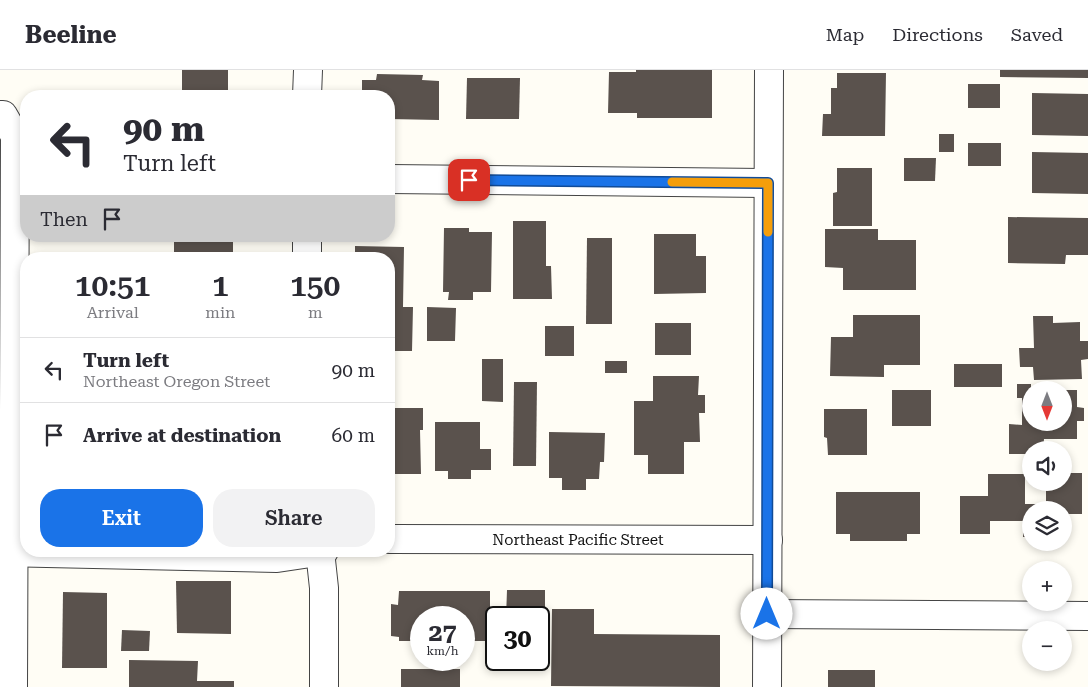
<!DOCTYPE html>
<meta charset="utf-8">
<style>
body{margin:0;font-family:"Roboto Serif",serif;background:#f2f2f3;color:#2b2b33;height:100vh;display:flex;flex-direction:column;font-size:19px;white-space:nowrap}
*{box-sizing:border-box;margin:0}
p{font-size:16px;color:#7c7c81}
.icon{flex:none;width:28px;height:28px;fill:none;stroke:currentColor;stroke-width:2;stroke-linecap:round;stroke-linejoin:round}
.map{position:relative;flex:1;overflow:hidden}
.sheet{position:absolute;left:20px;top:182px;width:375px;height:305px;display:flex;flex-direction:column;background:#fff;border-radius:20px;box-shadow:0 2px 8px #0003}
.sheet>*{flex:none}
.top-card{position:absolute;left:20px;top:20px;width:375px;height:152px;border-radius:20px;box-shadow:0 2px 8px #0003;background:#fff;color:#2b2b33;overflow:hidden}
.needle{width:32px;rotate:180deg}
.fabs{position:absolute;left:1022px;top:311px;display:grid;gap:10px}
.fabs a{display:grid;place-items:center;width:50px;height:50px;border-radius:50%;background:#fff;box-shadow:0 2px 8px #0003;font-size:25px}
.speed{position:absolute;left:410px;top:536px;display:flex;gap:10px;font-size:25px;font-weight:700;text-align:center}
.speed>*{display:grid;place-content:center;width:65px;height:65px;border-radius:50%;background:#fff;box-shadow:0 2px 8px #0003;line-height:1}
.speed small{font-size:12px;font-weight:400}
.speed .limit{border:2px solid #111;border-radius:8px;background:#fff;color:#111}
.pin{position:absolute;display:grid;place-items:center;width:42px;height:42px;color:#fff;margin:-21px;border-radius:10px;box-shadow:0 2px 8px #0006}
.me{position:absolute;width:55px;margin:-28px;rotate:0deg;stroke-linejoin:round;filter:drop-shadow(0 0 4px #0008)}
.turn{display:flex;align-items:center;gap:18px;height:105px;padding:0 20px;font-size:22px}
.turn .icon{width:65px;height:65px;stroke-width:2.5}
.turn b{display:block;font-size:35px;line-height:42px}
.then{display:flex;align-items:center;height:48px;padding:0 20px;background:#0003;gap:10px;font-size:19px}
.eta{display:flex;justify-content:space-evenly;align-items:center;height:85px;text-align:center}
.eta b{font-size:30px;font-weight:600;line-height:35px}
.button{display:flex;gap:10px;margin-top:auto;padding:10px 20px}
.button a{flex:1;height:58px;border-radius:20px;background:#1a73e8;color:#fff;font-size:20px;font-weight:600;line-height:58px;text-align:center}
.button a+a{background:#f2f2f3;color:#2b2b33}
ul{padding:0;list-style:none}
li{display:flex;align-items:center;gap:15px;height:65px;padding:0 20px;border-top:1px solid #e1e1e2}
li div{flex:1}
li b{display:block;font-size:19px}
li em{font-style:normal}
header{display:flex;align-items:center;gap:30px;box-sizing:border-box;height:70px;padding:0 25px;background:#fff;border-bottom:1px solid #e1e1e2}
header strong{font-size:24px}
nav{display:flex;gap:28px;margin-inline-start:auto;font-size:18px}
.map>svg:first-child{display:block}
.building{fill:#5a524d}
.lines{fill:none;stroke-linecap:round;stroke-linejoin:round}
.street-casing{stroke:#444;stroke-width:30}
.street{stroke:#fff;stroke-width:28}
.route-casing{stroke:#114b97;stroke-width:12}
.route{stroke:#1a73e8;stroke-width:9}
.slow{stroke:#f59e0b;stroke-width:9}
.labels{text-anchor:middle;stroke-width:5;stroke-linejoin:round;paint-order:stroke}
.street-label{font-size:15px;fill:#111;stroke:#fff}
</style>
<header>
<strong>Beeline</strong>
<nav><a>Map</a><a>Directions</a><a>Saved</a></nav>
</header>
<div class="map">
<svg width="1088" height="617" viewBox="0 0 1088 617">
<rect width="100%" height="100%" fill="#fffdf5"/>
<!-- building -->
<g class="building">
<rect x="182" y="0" width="46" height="26"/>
<polygon points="636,0 712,0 712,48 637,48 637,43 608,43 609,2 636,2"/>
<polygon points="1000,0 1088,0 1088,8 1000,7"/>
<polygon points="837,3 886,3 885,66 822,66 823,44 831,44 831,18 837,18"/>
<polygon points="377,4 423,5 422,10 439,11 439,50 389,49 389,26 362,26 362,10 376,10"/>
<polygon points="467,8 520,8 519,49 466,49"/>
<rect x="968" y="14" width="32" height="24"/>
<polygon points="1032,23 1088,24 1088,66 1032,65"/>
<rect x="939" y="64" width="15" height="18"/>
<rect x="968" y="73" width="33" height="23"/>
<polygon points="1032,82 1088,83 1088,124 1032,123"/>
<polygon points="904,88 936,88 935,111 904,111"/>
<polygon points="837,98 872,98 872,156 833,156 833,123 837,122"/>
<polygon points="1008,147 1088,148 1088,185 1066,185 1065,194 1008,193"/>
<polygon points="513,151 546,151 546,196 551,196 552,229 513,229"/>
<polygon points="444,158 469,158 469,162 492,162 491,222 473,222 473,230 448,230 449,222 443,222"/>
<polygon points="825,159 878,159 878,170 916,170 916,220 843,220 843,198 825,197"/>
<polygon points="654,164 696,164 696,186 706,186 706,223 654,224"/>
<rect x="174" y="166" width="59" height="23"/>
<polygon points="587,168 612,168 612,254 586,254"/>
<polygon points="355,176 404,177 403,237 413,237 412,281 389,281 389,189 355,189"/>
<polygon points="427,237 456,238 455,271 427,271"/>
<polygon points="853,245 920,245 920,295 884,295 884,307 830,306 831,267 853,267"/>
<polygon points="1033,246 1053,246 1053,253 1080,252 1080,271 1088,271 1088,289 1081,290 1082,309 1034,310 1033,297 1020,297 1019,278 1034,278"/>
<rect x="655" y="253" width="36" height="32"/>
<rect x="545" y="256" width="29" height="30"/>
<polygon points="482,289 503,289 503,332 482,331"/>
<rect x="605" y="291" width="22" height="12"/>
<rect x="954" y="294" width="48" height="23"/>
<polygon points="653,306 699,306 698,325 705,325 705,343 699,343 700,372 684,372 684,404 648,404 648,385 634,385 634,331 653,331"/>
<polygon points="514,312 537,312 536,396 513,396"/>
<polygon points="1017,314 1031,314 1031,352 1064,352 1064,320 1077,320 1077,337 1084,338 1084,351 1077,351 1077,369 1044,369 1043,380 1031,380 1031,384 1009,384 1009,354 1022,355 1022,328 1017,328"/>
<rect x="892" y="320" width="39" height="36"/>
<polygon points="390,338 423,338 423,360 420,360 421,404 389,404"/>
<polygon points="824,339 867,339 867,385 828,385 827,368 824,367"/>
<polygon points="435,352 480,352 480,379 491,379 491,400 471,400 471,409 448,409 448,401 435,401"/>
<polygon points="549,362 605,363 604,392 600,392 599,409 586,409 586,420 562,420 562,408 549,408"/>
<polygon points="1064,403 1082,403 1082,444 1069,444 1069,467 1064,467 1064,440 1031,440 1031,467 1023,467 1023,451 990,451 990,464 960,464 960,426 988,426 988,404 1025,404 1025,434 1046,434 1046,412 1064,412"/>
<polygon points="836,422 920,422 920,464 907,464 907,471 850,471 850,464 836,464"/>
<polygon points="176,511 231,511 231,564 177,563"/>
<polygon points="507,520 545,520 545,584 539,584 539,548 506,548"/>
<polygon points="399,521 490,521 490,571 464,571 464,548 421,548 421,571 399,571 399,567 391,566 391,534 398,535"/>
<polygon points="63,522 107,523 107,598 62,598"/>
<polygon points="552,539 594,539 594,564 720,565 720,617 551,616"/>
<polygon points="122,560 150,561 149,581 121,581"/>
<polygon points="129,590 198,591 197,611 234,611 234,617 129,617"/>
<rect x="401" y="599" width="59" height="18"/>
<rect x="828" y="600" width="47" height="17"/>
</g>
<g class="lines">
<!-- street casing -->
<g class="street-casing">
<g id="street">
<polyline points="307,26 308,0"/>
<polyline points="0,45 3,45 15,66 13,617"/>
<polyline points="389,109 768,113"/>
<polyline points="307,166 307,189"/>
<polyline points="389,469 768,470"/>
<polyline points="320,481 324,518 324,617"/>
<polyline points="0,482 277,488 324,481"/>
<polyline points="767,544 1088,546"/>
<polyline points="767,617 769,0"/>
</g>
</g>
<!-- street -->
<use href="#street" class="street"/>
</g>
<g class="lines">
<!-- route casing -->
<g class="route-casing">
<polyline id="route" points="469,110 768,113 767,544"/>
</g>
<!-- route -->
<use href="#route" class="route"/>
<!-- slow -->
<polyline class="slow" points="672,112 768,113 768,162"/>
</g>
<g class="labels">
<!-- street labels -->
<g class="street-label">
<text x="578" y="475">Northeast Pacific Street</text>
</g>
</g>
</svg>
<div class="fabs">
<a><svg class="needle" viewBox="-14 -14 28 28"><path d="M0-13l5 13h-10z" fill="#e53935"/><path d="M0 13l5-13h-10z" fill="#7c7c81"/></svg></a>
<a><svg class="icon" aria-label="sound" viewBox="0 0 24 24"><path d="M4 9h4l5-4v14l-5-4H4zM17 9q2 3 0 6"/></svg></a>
<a><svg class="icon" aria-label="layers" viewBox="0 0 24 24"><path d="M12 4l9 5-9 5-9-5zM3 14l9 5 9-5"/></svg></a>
<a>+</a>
<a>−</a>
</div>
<div class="speed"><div>27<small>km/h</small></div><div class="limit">30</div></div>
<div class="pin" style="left:469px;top:110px;background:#d93025"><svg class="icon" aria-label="arrive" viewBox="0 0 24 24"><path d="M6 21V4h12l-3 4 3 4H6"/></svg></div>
<svg class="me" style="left:767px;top:544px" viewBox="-20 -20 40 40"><circle r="19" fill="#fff"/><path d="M0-13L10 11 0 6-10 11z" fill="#1a73e8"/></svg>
<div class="top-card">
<div class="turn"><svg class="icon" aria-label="left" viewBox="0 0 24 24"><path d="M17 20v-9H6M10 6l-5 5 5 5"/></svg><div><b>90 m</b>Turn left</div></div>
<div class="then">Then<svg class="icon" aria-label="arrive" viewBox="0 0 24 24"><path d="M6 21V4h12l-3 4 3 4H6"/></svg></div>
</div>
<section class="sheet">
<div class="eta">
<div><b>10:51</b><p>Arrival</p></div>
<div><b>1</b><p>min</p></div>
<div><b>150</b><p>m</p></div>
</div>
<ul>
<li><svg class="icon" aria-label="left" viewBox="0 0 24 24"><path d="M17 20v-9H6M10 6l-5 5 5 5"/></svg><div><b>Turn left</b><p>Northeast Oregon Street</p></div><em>90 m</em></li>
<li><svg class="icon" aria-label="arrive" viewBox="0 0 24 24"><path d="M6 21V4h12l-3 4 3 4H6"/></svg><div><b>Arrive at destination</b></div><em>60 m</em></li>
</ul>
<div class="button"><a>Exit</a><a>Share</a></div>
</section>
</div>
